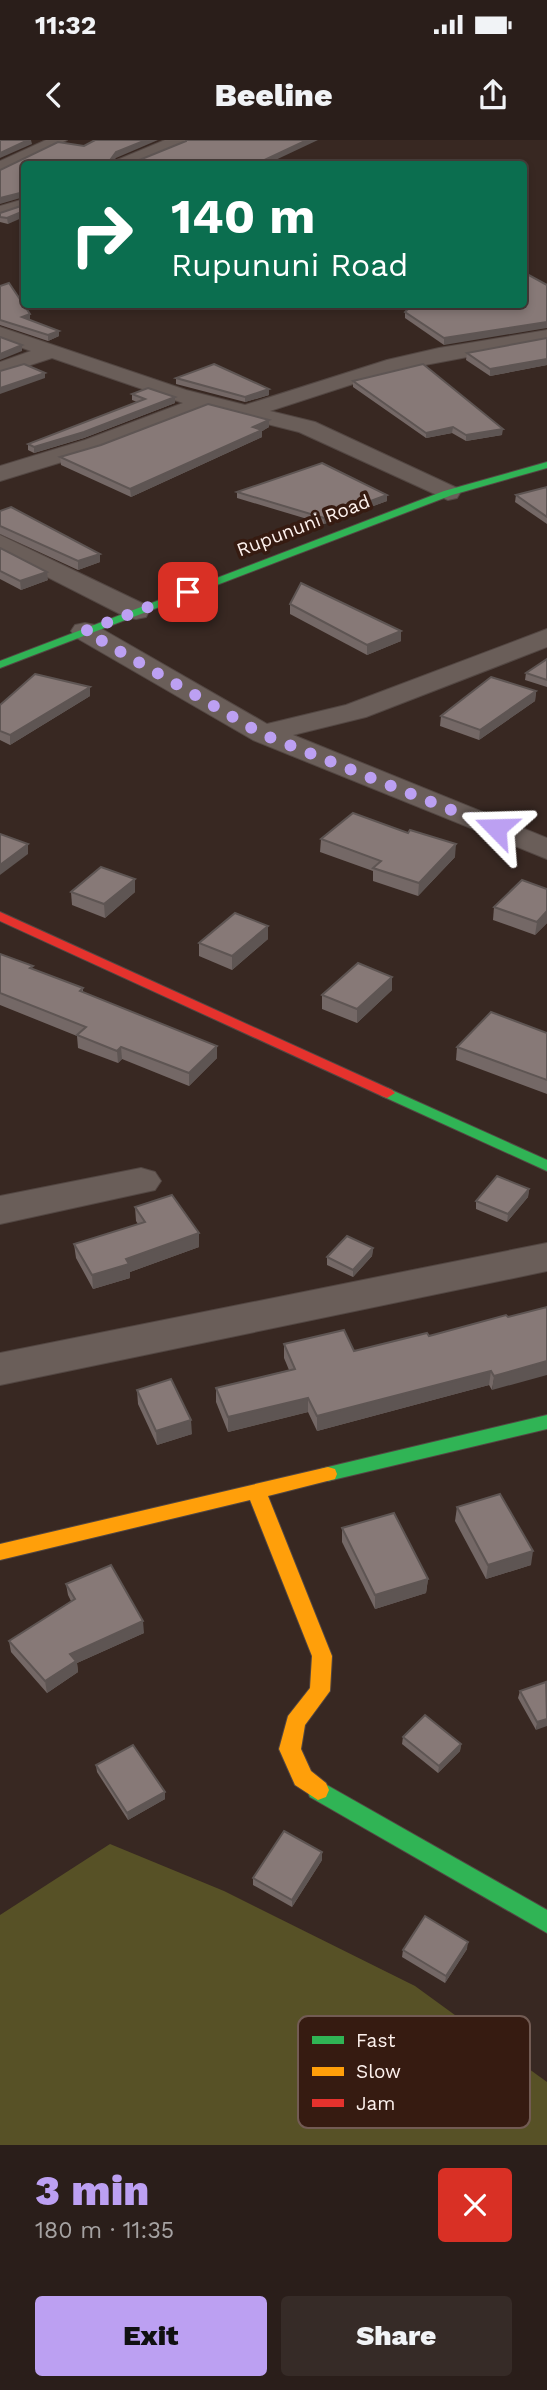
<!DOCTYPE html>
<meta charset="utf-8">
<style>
body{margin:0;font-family:"Work Sans",sans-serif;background:#362b27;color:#f1f3f6;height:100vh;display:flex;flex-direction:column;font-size:26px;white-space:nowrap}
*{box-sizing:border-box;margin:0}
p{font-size:23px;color:#a5a2a2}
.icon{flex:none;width:38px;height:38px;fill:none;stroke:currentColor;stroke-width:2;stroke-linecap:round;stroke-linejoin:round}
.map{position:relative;height:2005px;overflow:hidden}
.details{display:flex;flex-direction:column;background:#2a1e1a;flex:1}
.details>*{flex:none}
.top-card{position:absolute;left:21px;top:21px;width:506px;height:147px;border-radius:7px;box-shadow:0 4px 10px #0003,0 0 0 2px #463c39;background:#0b6e4f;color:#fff;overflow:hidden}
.pin{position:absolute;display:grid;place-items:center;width:60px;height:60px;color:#fff;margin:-30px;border-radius:14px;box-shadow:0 4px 10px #0006}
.me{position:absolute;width:77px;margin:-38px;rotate:292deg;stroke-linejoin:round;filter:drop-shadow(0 0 5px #0008)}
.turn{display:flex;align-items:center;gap:24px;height:147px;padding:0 35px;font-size:32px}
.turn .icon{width:91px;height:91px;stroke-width:2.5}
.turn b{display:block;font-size:49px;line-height:60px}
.round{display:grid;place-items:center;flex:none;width:74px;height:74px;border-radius:7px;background:#362b27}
.head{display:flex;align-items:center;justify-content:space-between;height:119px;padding:0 35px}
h1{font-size:42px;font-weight:800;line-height:52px;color:#bca0f2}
.button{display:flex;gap:14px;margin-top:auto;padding:14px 35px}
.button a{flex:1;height:80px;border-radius:7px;background:#bca0f2;color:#111;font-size:28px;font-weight:800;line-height:80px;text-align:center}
.button a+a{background:#362b27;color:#f1f3f6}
.status{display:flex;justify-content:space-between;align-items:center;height:49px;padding:0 35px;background:#2a1e1a;direction:ltr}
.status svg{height:19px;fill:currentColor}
header{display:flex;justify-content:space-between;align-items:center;height:91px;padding:0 35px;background:#2a1e1a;font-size:32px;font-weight:800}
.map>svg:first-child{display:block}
.green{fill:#575126}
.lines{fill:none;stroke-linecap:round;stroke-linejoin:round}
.street-casing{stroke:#534743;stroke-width:2}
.fast-casing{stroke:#534743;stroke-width:2}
.slow-casing{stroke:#534743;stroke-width:2}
.jam-casing{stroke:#534743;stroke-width:2}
.street{fill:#6a5e59;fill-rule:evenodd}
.fast{fill:#30b455;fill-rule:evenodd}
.slow{fill:#ff9f0a;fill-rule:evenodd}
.jam{fill:#e5322d;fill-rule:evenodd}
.wall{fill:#746866}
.shaded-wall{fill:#5e5553}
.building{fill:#877977;stroke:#5e5553;stroke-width:2}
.route{stroke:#bca0f2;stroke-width:12;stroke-dasharray:0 21.6}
.labels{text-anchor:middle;stroke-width:7;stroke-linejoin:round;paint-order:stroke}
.far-street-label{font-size:19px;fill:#fdf1ed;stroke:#361b11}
.key{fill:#361b11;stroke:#725b53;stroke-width:2}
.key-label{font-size:19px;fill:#fdf1ed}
</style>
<div class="status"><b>11:32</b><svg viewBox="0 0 49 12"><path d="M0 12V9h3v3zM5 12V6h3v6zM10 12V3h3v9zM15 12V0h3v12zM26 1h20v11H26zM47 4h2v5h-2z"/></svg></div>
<header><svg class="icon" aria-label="back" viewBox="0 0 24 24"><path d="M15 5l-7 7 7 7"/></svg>Beeline<svg class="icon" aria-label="share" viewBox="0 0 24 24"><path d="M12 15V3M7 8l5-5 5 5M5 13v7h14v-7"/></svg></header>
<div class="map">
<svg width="547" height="2005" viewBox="0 0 547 2005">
<rect width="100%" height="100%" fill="#382822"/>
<!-- green -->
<polygon class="green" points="110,1704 224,1751 415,1846 547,1942 547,2005 0,2005 0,1775"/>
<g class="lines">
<!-- street casing -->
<g class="street-casing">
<g id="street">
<polygon points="46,0 67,0 0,33 0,21"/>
<polygon points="165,0 187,0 185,4 136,24 114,24 117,20"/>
<polygon points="24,59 24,70 0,77 0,66"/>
<polygon points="0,187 186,250 245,265 387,220 439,208 547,190 547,202 393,231 270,271 315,282 457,348 460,353 457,358 448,360 299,292 208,269 101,310 0,341 0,326 85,300 183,263 52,218 0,235 0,222 31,211 0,200"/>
<polygon points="0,395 146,465 149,471 146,477 136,479 126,477 0,413"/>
<polygon points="85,483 95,485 267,584 346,565 547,489 547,507 366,577 293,595 547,698 547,719 253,600 75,497 71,491 75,485"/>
<polygon points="141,1028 155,1032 161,1041 155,1050 0,1084 0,1056"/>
<polygon points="547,1103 547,1131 0,1245 0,1213"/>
</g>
</g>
<!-- fast casing -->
<g class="fast-casing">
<g id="fast">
<polygon points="547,322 547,328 452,355 0,528 0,521 444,351"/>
<polygon points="387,948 547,1020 547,1031 382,956 379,953"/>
<polygon points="547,1275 547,1289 328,1341 321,1339 319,1334 321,1329 328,1327"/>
<polygon points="318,1640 547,1770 547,1793 310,1657 307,1650 310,1643"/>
</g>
</g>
<!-- slow casing -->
<g class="slow-casing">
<polygon id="slow" points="328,1327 335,1329 337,1334 335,1339 268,1356 332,1516 330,1551 305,1585 301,1609 311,1631 326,1643 329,1650 326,1657 318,1660 295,1645 279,1609 288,1576 310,1548 312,1516 250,1360 0,1420 0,1404"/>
</g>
<!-- jam casing -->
<g class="jam-casing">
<polygon id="jam" points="0,772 392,950 395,953 387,958 382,956 0,781"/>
</g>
<!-- street -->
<use href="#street" class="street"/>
<!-- fast -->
<use href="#fast" class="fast"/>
<!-- slow -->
<use href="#slow" class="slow"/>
<!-- jam -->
<use href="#jam" class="jam"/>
</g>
<!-- wall -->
<g class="wall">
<polygon points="24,65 8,84 0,82 0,73"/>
<polygon points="547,145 444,205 405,178 405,172"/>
<polygon points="0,146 30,179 29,179 59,196 48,201 0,185"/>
<polygon points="547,198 547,225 490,236 466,220 467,213"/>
<polygon points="176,238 269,255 245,262 176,244"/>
<polygon points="353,241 502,295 466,301 452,293 426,298 353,247"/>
<polygon points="132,254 175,263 84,298 34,313 28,310 28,304 137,262 132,260"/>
<polygon points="269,280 269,287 262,291 262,297 131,357 61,325 60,317"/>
<polygon points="547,347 547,384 515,362 516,355"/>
<polygon points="237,352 387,355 387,361 324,384 237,358"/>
<polygon points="0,371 100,422 78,430 0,394"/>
<polygon points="0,408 48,440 21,450 0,439"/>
<polygon points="290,464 401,491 401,501 367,515 290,474"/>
<polygon points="547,519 547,547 525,540 526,533"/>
<polygon points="536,551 535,561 479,600 440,586 441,576"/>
<polygon points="90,556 10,605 0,600 0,565"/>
<polygon points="321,699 455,717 418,756 373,741 373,731 320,712"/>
<polygon points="547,749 547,783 535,795 493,780 494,767"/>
<polygon points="71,752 135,752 105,778 72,765"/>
<polygon points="268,799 232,830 199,816 199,803"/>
<polygon points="0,814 33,829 83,848 83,852 217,906 217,918 189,946 122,919 118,923 78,908 77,896 0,865"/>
<polygon points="392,850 357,883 322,869 322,855"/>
<polygon points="547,893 547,954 456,920 457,907"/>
<polygon points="529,1049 528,1057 507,1082 476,1069 476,1061"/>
<polygon points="135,1067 199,1093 199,1107 130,1132 130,1138 93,1149 76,1118 74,1104 138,1084 136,1081"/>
<polygon points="373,1108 372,1116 353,1137 327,1125 327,1117"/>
<polygon points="506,1175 492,1250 489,1245 317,1291 308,1272 228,1292 216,1262 216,1248 289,1230 284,1218 284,1204 354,1211 429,1196"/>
<polygon points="137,1250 192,1294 157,1305 138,1264"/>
<polygon points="457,1367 531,1425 486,1439 455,1381"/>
<polygon points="342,1388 428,1439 426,1453 375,1469 342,1402"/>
<polygon points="66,1444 144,1493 77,1523 78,1532 47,1553 11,1512 9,1501 71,1461 68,1455"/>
<polygon points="546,1542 536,1590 518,1558 520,1551"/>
<polygon points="403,1597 461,1604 460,1611 438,1633 402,1604"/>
<polygon points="96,1625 165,1652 165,1659 128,1680 97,1632"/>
<polygon points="322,1720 292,1767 253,1745 253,1738"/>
<polygon points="467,1809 445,1843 402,1817 403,1810"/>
</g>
<!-- shaded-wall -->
<g class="shaded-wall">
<polygon points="28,0 31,0 32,4 0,18 0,13"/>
<polygon points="146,0 158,0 116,18 111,24 111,19 116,12"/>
<polygon points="307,0 318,0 267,24 256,24"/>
<polygon points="24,52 24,57 0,64 0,58"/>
<polygon points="24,71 24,77 8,84 7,78"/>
<polygon points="30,174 30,179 23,182 22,177"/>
<polygon points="547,182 547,188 444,205 444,198"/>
<polygon points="59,191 59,196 48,201 48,195"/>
<polygon points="22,205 22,211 0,220 0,214"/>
<polygon points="547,219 547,225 490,236 490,229"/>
<polygon points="45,233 45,238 0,254 0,248"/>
<polygon points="269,249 269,255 245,262 245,257"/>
<polygon points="175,257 175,263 84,298 34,313 34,307"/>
<polygon points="269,280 269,287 262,291 262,297 131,357 130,349"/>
<polygon points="453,287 452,293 426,298 426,293"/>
<polygon points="503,289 502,295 466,301 466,295"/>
<polygon points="387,355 387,361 324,384 324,378"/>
<polygon points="100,414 100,422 78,430 78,421"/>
<polygon points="47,432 48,440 21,450 20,441"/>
<polygon points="401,491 401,501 367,515 367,505"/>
<polygon points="90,547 90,556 10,605 10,595"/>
<polygon points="536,551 535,561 479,600 480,590"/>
<polygon points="28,704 28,714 0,735 0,725"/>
<polygon points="456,704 455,717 418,756 419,743"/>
<polygon points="135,739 135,752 105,778 104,764"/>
<polygon points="547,771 547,783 535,795 537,782"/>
<polygon points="268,786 268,799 232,830 232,816"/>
<polygon points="392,837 392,850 357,883 357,869"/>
<polygon points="217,906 217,918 189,946 189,933"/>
<polygon points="121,907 122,919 118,923 117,911"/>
<polygon points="529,1049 528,1057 507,1082 508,1074"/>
<polygon points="199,1093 199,1107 130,1132 130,1138 93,1149 92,1135 126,1119"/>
<polygon points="373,1108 372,1116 353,1137 353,1130"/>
<polygon points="547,1221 547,1235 492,1250 494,1236"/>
<polygon points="491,1231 489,1245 317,1291 317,1276"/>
<polygon points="308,1258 308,1272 228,1292 228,1277"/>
<polygon points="191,1280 192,1294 157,1305 156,1291"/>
<polygon points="533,1411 531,1425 486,1439 488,1425"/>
<polygon points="428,1439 426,1453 375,1469 375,1455"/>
<polygon points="143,1481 144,1493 77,1523 78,1532 47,1553 45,1541 70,1514"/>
<polygon points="547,1579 547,1586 536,1590 537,1582"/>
<polygon points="461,1604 460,1611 438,1633 439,1626"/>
<polygon points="165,1652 165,1659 128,1680 127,1673"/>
<polygon points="322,1712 322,1720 292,1767 292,1760"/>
<polygon points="468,1802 467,1809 445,1843 446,1836"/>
</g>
<!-- building -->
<g class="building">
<polygon points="0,0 28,0 0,13"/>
<polygon points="95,0 146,0 116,12 111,19 114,21 137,21 186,1 186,0 307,0 256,24 24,24 24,52 0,58 0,30 58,2 84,6"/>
<polygon points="24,65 24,71 7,78 0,77 0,73"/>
<polygon points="523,134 527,134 547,145 547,182 444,198 405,172 413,164 523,164"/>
<polygon points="9,143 30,174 22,177 59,191 48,195 0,180 0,146"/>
<polygon points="0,197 22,205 0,214"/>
<polygon points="547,198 547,219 490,229 467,213"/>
<polygon points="24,224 45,233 0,248 0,231"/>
<polygon points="214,224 269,249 245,257 176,238"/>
<polygon points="423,224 503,289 466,295 453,287 426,293 353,241"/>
<polygon points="148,248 175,257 84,292 34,307 28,304 145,259 132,254"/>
<polygon points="208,264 269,280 253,287 262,290 130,349 60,317 101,305"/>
<polygon points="322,323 387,355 324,378 237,352"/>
<polygon points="547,347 547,377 516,355"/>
<polygon points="11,367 100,414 78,421 0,386 0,371"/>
<polygon points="0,408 47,432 20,441 0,431"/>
<polygon points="301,443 401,491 367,505 290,464"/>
<polygon points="547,519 547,540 526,533"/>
<polygon points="35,534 90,547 10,595 0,591 0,565"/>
<polygon points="491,537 536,551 480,590 441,576"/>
<polygon points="353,673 408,693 410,690 456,704 419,743 373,728 381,721 321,699"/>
<polygon points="0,694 28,704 0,725"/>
<polygon points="101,727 135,739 104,764 71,752"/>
<polygon points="522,740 547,749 547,771 537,782 494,767"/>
<polygon points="235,773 268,786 232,816 199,803"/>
<polygon points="0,814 33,826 30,828 83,848 80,851 217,906 189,933 121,907 117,911 77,895 86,887 0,853"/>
<polygon points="358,823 392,837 357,869 322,855"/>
<polygon points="491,872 547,893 547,940 457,907"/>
<polygon points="497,1036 529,1049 508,1074 476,1061"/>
<polygon points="172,1055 199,1093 126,1119 129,1124 92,1135 74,1104 145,1082 135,1067"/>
<polygon points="347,1096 373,1108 353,1130 327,1117"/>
<polygon points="547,1167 547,1221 494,1236 491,1231 317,1276 308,1258 228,1277 216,1248 295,1229 284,1204 344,1190 354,1211 427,1193 429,1196 506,1175 508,1177"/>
<polygon points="171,1239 191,1280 156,1291 137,1250"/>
<polygon points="500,1354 533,1411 488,1425 457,1367"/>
<polygon points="394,1373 428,1439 375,1455 342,1388"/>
<polygon points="111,1425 143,1481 70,1514 76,1521 45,1541 9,1501 75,1459 66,1444"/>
<polygon points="546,1542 547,1579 537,1582 520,1551"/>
<polygon points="425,1575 461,1604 439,1626 403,1597"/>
<polygon points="133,1605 165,1652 127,1673 96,1625"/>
<polygon points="284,1691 322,1712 292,1760 253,1738"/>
<polygon points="425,1776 468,1802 446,1836 403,1810"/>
</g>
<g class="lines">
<!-- route -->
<polyline class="route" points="188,452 85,491 262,594 496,688"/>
</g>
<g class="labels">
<!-- far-street labels -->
<g class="far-street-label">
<text transform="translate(303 385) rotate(-21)" y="7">Rupununi Road</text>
</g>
</g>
<!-- legend -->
<rect x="298" y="1876" width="232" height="112" rx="10" class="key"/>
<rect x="312" y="1896" width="32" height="8" fill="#30b455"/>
<rect x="312" y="1927" width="32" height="9" fill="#ff9f0a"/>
<rect x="312" y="1959" width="32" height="8" fill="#e5322d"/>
<g class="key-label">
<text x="356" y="1907">Fast</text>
<text x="356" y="1938">Slow</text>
<text x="356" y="1970">Jam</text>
</g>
</svg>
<div class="pin" style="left:188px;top:452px;background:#d93025"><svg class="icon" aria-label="arrive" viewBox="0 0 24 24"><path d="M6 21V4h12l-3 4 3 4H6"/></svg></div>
<svg class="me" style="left:496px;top:688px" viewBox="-20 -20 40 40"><path d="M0-17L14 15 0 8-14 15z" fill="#bca0f2" stroke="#fff" stroke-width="4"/></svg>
<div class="top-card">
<div class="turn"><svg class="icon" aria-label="right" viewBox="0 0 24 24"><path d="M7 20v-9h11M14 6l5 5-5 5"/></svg><div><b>140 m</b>Rupununi Road</div></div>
</div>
</div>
<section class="details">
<div class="head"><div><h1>3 min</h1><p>180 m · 11:35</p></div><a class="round" style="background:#d93025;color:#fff"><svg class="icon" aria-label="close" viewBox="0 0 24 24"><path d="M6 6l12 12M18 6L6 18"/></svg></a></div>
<div class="button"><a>Exit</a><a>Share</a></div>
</section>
